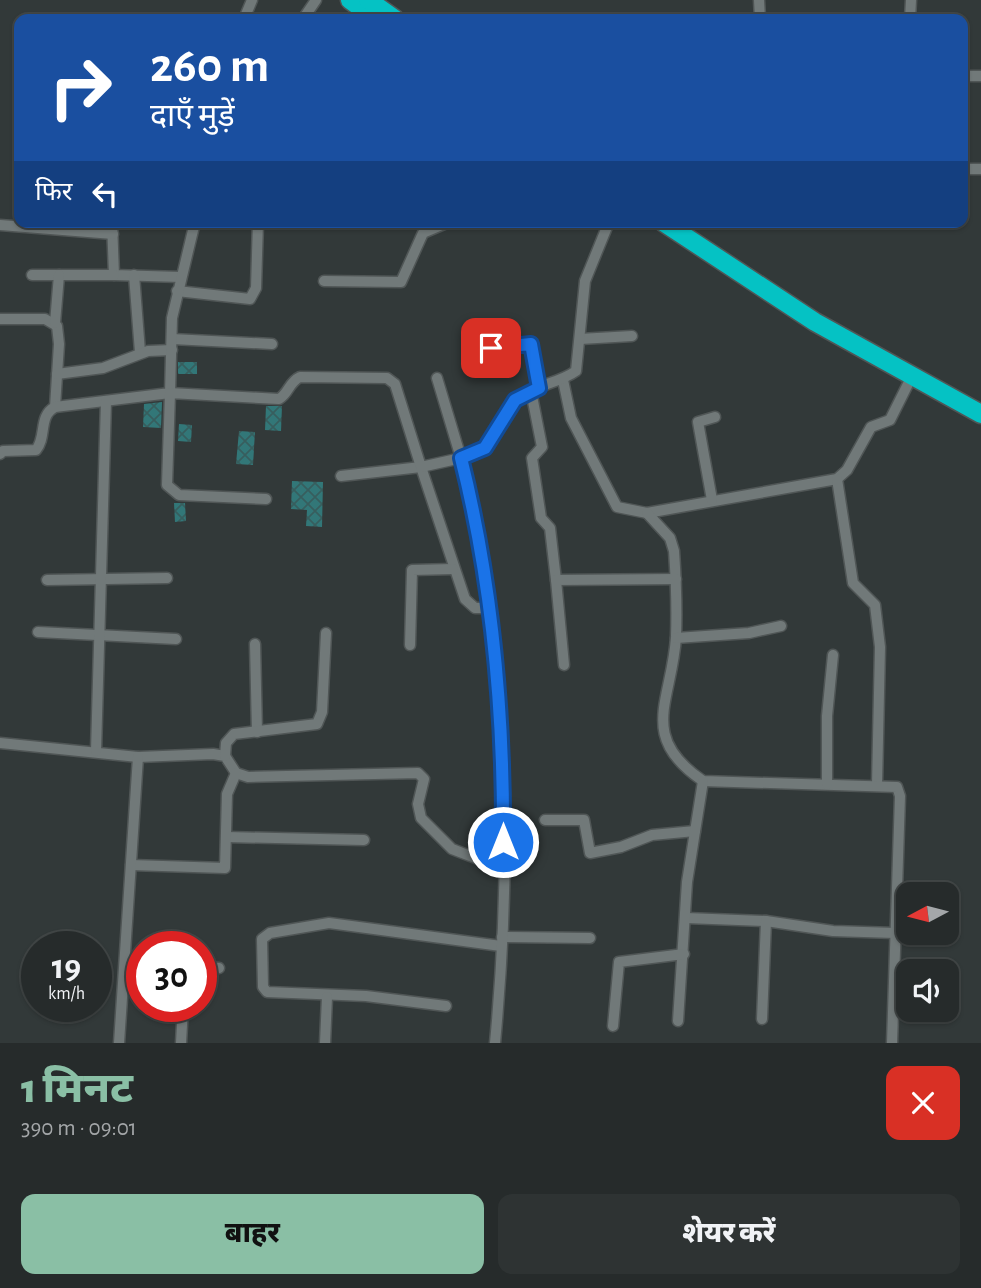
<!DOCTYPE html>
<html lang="hi">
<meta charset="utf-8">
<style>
body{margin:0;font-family:"Alegreya Sans","Noto Sans Devanagari",sans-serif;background:#2e3333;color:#f1f3f6;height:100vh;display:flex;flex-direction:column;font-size:26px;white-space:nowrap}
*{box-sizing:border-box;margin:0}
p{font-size:23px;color:#a4a7a9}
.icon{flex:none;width:38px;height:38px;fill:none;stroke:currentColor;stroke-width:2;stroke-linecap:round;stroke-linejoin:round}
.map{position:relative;height:1043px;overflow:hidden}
.sheet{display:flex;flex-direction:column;background:#262b2b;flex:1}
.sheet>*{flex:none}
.guide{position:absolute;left:14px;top:14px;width:954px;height:214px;border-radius:14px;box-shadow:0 2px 5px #0004,0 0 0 2px #424747;background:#1a4fa0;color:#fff;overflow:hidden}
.needle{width:46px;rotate:263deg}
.buttons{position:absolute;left:896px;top:882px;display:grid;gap:14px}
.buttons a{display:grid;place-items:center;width:63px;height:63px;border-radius:14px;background:#262b2b;box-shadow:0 2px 5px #0004,0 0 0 2px #424747;font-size:35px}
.speed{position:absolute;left:21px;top:931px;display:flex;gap:14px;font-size:35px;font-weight:700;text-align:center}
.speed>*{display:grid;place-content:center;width:91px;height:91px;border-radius:50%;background:#262b2b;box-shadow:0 2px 5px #0004,0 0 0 2px #424747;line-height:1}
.speed small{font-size:18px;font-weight:400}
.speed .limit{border:10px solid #d22;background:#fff;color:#111}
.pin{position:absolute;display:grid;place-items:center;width:60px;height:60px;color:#fff;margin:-30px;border-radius:14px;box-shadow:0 4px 10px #0006}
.me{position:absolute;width:77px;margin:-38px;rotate:0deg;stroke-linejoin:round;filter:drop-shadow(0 0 5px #0008)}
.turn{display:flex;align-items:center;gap:24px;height:147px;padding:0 21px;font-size:32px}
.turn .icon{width:91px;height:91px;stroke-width:2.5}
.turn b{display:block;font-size:49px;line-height:60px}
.then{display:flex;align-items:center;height:66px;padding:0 21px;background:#0003;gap:14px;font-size:26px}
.round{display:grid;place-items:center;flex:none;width:74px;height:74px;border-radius:14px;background:#2e3333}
.overview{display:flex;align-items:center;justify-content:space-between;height:119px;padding:0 21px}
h1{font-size:42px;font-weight:800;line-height:52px;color:#8abfa5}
.action{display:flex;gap:14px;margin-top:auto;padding:14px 21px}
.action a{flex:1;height:80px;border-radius:14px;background:#8abfa5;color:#111;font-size:28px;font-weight:800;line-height:80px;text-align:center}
.action a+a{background:#2e3333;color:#f1f3f6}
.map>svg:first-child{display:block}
.building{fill:url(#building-cross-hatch)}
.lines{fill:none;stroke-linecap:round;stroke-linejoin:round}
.street-casing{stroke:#505656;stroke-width:13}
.highway-casing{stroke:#505656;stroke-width:21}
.street{stroke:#717979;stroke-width:10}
.highway{stroke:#05c2c4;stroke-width:18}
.route-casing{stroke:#114b97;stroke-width:18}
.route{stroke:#1a73e8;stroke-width:12}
</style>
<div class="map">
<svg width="981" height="1043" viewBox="0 0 981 1043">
<defs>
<pattern id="building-cross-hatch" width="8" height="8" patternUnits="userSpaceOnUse" patternTransform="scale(1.75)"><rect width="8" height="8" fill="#327778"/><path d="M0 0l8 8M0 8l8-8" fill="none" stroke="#375e5e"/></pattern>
</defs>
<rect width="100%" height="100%" fill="#323939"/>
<!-- building -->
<g class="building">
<rect x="178" y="362" width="19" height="12"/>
<polygon points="162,402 161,428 143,427 144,404"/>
<polygon points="266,406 282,406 281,431 265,430"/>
<polygon points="179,424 192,425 191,442 178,441"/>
<polygon points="239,431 255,432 253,465 236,464"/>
<polygon points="292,481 323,482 322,527 306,526 307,510 291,509"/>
<polygon points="174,503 185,503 186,521 175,522"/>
</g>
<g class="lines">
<!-- street casing -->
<g class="street-casing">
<g id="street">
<polyline points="759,0 760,19"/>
<polyline points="244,19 252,0"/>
<polyline points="303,19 316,0"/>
<polyline points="910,19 911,0"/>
<polyline points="962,76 981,76"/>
<polyline points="962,169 981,169"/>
<polyline points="112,222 114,275 181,277"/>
<polyline points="0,225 113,234"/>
<polyline points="32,275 114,275"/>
<polyline points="134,275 140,352"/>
<polyline points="324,281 401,282 423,233 449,222"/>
<polyline points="177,291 250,299 256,288 258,222"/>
<polyline points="0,319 45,319 57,326 59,344 55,407"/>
<polyline points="55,323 59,275"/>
<polyline points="172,339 272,344"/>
<polyline points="580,339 632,336"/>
<polyline points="484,348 532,344 539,388"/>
<polyline points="57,374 103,368 148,351 172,350"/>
<polyline points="563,380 571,418 617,507 647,513 837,479 847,470 871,427 890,420 911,378"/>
<polyline points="531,391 542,447 532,458 541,518 550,528 556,580"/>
<path d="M0,454L3,451L36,450C47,437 38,416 55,407L170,393L172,318L195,222"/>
<polyline points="341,476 421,467 465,599 475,608 487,608"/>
<polyline points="837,479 853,583 875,605 880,647 877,785"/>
<path d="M266,499L179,495L167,485L170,393L279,399C289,393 289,382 300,377L387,378L395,384L421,467L461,458L437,378"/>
<polyline points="712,500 698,422 715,417"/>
<path d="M647,513L670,538L674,551C676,580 677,609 676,637C672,701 637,736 703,781L897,787L900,796L892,1043"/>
<polyline points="47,580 167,578"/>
<polyline points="38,632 176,639"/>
<polyline points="676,638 749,633 781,626"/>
<polyline points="255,644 257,732"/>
<polyline points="410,645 412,570 453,569"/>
<polyline points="564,665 556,580 676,579"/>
<polyline points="0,743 138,757 213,754 225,756 236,773 248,777 418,773 424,779 418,804 421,818 452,849 504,869"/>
<polyline points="96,751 106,401"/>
<polyline points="225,756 226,743 234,734 317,724 322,712 326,633"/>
<polyline points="827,784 827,716 833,655"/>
<polyline points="545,820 584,820 590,853 621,847 652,835 695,831"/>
<polyline points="227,837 364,840"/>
<polyline points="131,865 225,868 227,794 236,773"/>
<polyline points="686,918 766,921 833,931 895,933"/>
<polyline points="502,937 590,938"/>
<polyline points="125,966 142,966"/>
<polyline points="201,967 219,968"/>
<polyline points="446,1006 366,996 267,992 263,987 262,939 270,933 329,923 501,946"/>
<polyline points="762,1019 766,921"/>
<polyline points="678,1021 687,882 703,781"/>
<polyline points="613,1026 619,962 684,954"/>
<polyline points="119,1043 138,757"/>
<polyline points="181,1043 183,1006"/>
<polyline points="325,1043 327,997"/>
<path d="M495,1043C513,850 508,646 461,458C505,444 490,424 516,400C532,385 558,384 576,371L585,281L609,222"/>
</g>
</g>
<!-- highway casing -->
<g class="highway-casing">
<g id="highway">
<polyline points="350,0 376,19"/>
<polyline points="368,0 395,19"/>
<polyline points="663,222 815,322 981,414"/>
</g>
</g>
<!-- street -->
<use href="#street" class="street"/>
<!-- highway -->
<use href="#highway" class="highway"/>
</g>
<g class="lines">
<!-- route casing -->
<g class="route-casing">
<path id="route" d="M491,348L531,344L539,388L515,400L485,448L461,458C492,582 504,714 503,842"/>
</g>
<!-- route -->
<use href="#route" class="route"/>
</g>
</svg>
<div class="buttons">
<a><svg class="needle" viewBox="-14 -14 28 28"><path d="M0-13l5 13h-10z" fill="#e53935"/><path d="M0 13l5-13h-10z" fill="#a4a7a9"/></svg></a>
<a><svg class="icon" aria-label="sound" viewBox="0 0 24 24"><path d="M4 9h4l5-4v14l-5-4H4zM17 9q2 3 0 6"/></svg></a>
</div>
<div class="speed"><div>19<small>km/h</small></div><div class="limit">30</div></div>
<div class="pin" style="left:491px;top:348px;background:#d93025"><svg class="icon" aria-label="arrive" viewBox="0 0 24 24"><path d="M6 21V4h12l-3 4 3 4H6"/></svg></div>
<svg class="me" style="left:503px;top:842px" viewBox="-20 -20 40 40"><circle r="17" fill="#1a73e8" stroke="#fff" stroke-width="3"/><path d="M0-11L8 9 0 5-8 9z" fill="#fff"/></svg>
<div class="guide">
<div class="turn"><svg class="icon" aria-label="right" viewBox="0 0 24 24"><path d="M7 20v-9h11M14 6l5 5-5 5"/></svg><div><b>260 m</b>दाएँ मुड़ें</div></div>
<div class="then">फिर<svg class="icon" aria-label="left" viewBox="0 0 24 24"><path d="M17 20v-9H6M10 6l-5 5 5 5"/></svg></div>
</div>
</div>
<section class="sheet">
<div class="overview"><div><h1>1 मिनट</h1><p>390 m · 09:01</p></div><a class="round" style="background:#d93025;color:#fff"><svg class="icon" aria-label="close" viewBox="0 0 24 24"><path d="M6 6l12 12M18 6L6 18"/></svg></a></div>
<div class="action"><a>बाहर</a><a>शेयर करें</a></div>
</section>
